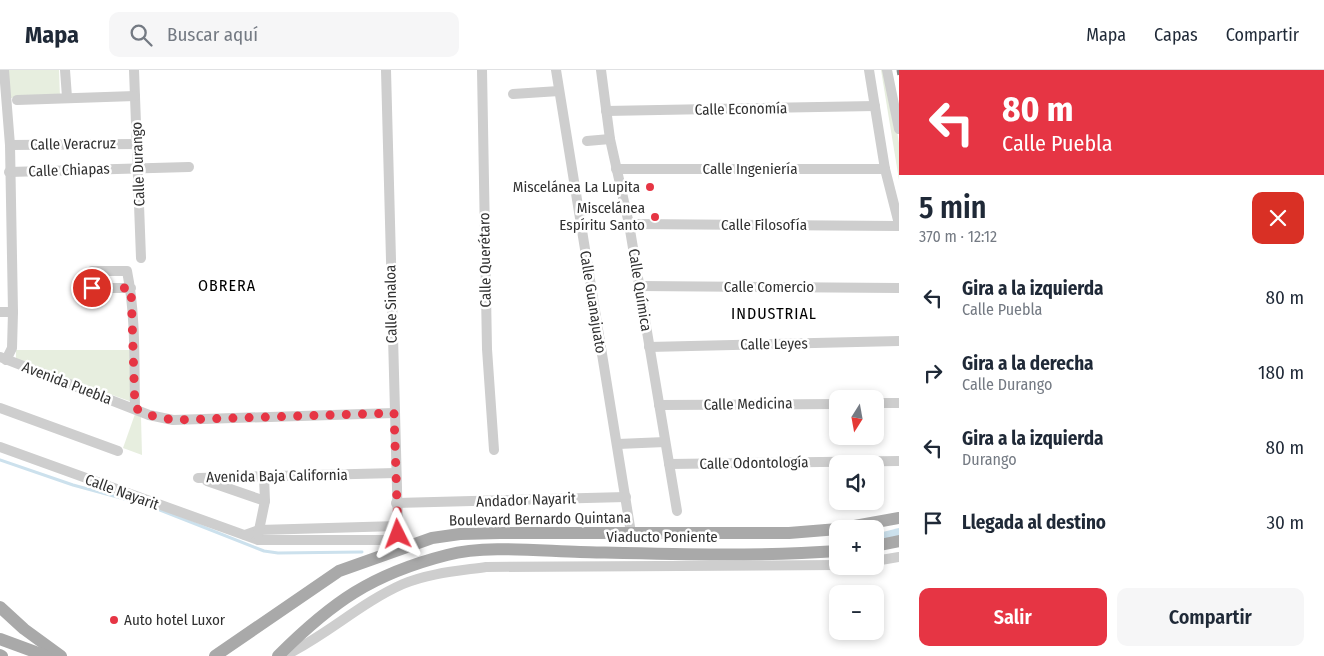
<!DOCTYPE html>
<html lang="es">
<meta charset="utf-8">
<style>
body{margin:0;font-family:"Fira Sans Condensed",sans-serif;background:#f6f6f7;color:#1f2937;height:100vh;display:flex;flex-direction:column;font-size:19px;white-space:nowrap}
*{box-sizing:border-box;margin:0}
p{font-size:16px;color:#747a83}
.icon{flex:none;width:28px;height:28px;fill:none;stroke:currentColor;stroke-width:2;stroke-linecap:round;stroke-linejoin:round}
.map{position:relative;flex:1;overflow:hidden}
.side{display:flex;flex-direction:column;background:#fff;width:425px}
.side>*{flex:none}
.banner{background:#e63544;color:#fff;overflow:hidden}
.needle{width:32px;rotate:191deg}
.buttons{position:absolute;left:829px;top:320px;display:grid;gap:10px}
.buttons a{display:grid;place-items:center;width:55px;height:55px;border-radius:10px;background:#fff;box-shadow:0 2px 8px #0003;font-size:25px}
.pin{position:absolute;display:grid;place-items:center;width:42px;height:42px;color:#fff;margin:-21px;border:2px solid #fff;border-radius:50%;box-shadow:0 1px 5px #0007}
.me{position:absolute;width:55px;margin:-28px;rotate:357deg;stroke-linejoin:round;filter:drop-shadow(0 0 4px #0008)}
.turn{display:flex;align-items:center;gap:18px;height:105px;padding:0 20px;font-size:22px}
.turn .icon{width:65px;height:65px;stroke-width:2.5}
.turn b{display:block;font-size:35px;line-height:42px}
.round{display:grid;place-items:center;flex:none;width:52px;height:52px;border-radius:10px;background:#f6f6f7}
.summary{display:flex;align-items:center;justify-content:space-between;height:85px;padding:0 20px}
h1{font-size:30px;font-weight:600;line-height:38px}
.primary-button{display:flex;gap:10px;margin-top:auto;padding:10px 20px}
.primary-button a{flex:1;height:58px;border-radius:10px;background:#e63544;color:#fff;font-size:20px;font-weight:600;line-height:58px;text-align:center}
.primary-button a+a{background:#f6f6f7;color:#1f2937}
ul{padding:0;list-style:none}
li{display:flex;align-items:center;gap:15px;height:75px;padding:0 20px}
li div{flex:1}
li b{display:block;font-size:19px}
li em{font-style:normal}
header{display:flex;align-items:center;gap:30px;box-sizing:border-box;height:70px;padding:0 25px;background:#fff;border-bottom:1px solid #e0e1e3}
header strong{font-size:24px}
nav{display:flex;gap:28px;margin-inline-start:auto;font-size:18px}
.search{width:350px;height:45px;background:#f6f6f7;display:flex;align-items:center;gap:12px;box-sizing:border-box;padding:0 18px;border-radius:10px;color:#747a83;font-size:19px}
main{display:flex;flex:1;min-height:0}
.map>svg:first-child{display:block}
.green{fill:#e7eedf}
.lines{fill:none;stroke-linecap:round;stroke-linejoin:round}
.stream{stroke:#cce1ed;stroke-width:3}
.canal{stroke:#cce1ed;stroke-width:10}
.minor{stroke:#cecece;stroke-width:10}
.major{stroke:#a9a9a9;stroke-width:12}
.rail{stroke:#868686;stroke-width:3;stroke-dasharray:5 4;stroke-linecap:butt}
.route{stroke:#e63544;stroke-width:9;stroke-dasharray:0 16.2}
.poi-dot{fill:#e63544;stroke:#fff;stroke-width:2}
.labels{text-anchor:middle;stroke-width:5;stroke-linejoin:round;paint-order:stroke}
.street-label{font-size:15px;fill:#313131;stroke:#fff}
.poi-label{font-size:15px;fill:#313131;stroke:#fff;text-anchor:end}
.neighbourhood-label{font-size:16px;letter-spacing:1px;fill:#000;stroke:#fff}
</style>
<header>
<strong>Mapa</strong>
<div class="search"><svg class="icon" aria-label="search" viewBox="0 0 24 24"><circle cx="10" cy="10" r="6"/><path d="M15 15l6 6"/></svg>Buscar aquí</div>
<nav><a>Mapa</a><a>Capas</a><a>Compartir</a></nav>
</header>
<main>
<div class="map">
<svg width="899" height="586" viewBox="0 0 899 586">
<rect width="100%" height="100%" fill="#fff"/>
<!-- green -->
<g class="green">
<polygon points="8,0 59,0 60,27 9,28"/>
<polygon points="881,0 887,0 899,73 899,110"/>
<polygon points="16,280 134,280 135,333 16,291"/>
<polygon points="135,344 141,347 142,385 123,378"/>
</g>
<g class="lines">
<!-- stream -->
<g class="stream">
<polyline points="0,390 73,415 143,434"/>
<polyline points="160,440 264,481 278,483 362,482"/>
</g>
<!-- canal -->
<polyline class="canal" points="875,469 899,463"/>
<!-- minor -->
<g class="minor">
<polyline points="4,0 10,75 13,242 12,278 6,290"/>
<polyline points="65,0 67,27"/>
<polyline points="134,0 141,188"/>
<polyline points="482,0 487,279 494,380"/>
<polyline points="556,0 631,463"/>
<polyline points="601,0 610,69 629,154 677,441"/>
<polyline points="869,0 885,99 899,154"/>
<polyline points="887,0 899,59"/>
<polyline points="513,24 559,21"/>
<polyline points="17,30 135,26"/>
<polyline points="606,41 875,36"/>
<polyline points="587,71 610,69"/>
<polyline points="10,75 137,74"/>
<polyline points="616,99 885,99"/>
<polyline points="9,102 189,97"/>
<polyline points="629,154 899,156"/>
<polyline points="639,216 899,218"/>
<path d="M131,218H92L90,204L92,201H127C136,246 134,292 135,338"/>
<polyline points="0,242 13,242"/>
<polyline points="649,277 899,271"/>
<polyline points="0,287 149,345 173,350 394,343"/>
<polyline points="875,333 899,333"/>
<polyline points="659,335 838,334"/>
<polyline points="0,338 118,381"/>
<polyline points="618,374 665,372"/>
<polyline points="0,377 258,470 395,470 398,465 398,456 386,0"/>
<polyline points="669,394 899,391"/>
<polyline points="198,408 396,403"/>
<polyline points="207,411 265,431"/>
<polyline points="396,433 626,427"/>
<polyline points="245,465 259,460 398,456"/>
<polyline points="258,465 265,431 264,407"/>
<polyline points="875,491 899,487"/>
<path d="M284,586C326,566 360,533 403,514C429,503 458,501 486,497L838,495"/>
</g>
<!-- major -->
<g class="major">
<polyline points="838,459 899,448"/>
<polyline points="875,476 899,471"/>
<polyline points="0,537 24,559 61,586"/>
<polyline points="0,569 46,586"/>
<polyline points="0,585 2,586"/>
<polyline points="215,586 339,501 432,468 460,464 500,463 789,463 838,459"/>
<path d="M278,586C332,532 372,504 447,485C485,475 540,481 580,482C665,484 752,487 838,481"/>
</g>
<!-- rail -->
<polyline class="rail" points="898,0 899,6"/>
</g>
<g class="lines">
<!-- route -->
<polyline class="route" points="92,218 131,218 135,338 149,345 173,350 394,343 398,464"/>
</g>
<!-- markers -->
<g class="poi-dot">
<circle cx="650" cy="117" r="5"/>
<circle cx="655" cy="147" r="5"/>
<circle cx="114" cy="550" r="5"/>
</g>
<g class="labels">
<!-- street labels -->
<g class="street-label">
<text transform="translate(741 39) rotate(-1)" y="5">Calle Economía</text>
<text transform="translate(73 74) rotate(-1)" y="5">Calle Veracruz</text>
<text transform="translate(138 94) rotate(-92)" y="5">Calle Durango</text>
<text x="750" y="104">Calle Ingeniería</text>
<text transform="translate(69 100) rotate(-2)" y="5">Calle Chiapas</text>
<text x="764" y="160">Calle Filosofía</text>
<text transform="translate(485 190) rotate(-91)" y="5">Calle Querétaro</text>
<text x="769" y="222">Calle Comercio</text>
<text transform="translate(640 220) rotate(81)" y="5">Calle Química</text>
<text transform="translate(593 232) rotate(81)" y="5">Calle Guanajuato</text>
<text transform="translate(391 234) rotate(-91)" y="5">Calle Sinaloa</text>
<text transform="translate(774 274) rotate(-1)" y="5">Calle Leyes</text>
<text transform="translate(67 313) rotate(21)" y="5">Avenida Puebla</text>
<text transform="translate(748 334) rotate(-1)" y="5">Calle Medicina</text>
<text transform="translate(754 393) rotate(-1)" y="5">Calle Odontología</text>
<text transform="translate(277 406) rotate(-1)" y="5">Avenida Baja California</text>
<text transform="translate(122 422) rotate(20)" y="5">Calle Nayarit</text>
<text transform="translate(526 430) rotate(-2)" y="5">Andador Nayarit</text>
<text transform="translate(540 449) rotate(-1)" y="5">Boulevard Bernardo Quintana</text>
<text x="662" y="472">Viaducto Poniente</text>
</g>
<!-- poi labels -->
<g class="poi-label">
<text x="640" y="122">Miscelánea La Lupita</text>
<text x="645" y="143">Miscelánea<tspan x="645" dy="17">Espíritu Santo</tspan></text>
<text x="124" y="555" text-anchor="start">Auto hotel Luxor</text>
</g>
<!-- neighbourhood labels -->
<g class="neighbourhood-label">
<text x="227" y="221">OBRERA</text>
<text x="774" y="249">INDUSTRIAL</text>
</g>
</g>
</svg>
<div class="buttons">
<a><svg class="needle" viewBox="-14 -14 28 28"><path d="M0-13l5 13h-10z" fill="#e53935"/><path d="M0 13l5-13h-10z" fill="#747a83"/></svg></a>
<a><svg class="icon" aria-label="sound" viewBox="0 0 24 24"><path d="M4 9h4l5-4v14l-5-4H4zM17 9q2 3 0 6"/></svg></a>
<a>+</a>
<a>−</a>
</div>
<div class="pin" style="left:92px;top:218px;background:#d93025"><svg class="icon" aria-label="arrive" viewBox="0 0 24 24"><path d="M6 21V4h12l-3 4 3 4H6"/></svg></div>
<svg class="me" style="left:398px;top:464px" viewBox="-20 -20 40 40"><path d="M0-17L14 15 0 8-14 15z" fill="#e63544" stroke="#fff" stroke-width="4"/></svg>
</div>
<section class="side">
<div class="banner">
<div class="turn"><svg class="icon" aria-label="left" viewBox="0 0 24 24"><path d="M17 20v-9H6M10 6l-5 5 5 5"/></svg><div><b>80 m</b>Calle Puebla</div></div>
</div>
<div class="summary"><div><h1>5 min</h1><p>370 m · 12:12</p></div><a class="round" style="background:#d93025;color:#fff"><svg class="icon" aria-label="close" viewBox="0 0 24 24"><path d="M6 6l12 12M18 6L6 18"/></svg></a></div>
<ul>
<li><svg class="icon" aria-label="left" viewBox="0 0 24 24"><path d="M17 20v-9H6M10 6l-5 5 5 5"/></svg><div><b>Gira a la izquierda</b><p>Calle Puebla</p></div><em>80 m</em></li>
<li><svg class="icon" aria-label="right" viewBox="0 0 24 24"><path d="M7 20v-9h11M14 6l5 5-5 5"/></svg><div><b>Gira a la derecha</b><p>Calle Durango</p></div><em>180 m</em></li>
<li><svg class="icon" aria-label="left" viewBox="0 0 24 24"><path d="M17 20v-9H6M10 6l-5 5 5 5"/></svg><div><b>Gira a la izquierda</b><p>Durango</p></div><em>80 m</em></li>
<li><svg class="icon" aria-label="arrive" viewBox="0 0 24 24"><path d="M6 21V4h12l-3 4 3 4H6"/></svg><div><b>Llegada al destino</b></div><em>30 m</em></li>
</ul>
<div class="primary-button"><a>Salir</a><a>Compartir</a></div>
</section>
</main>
